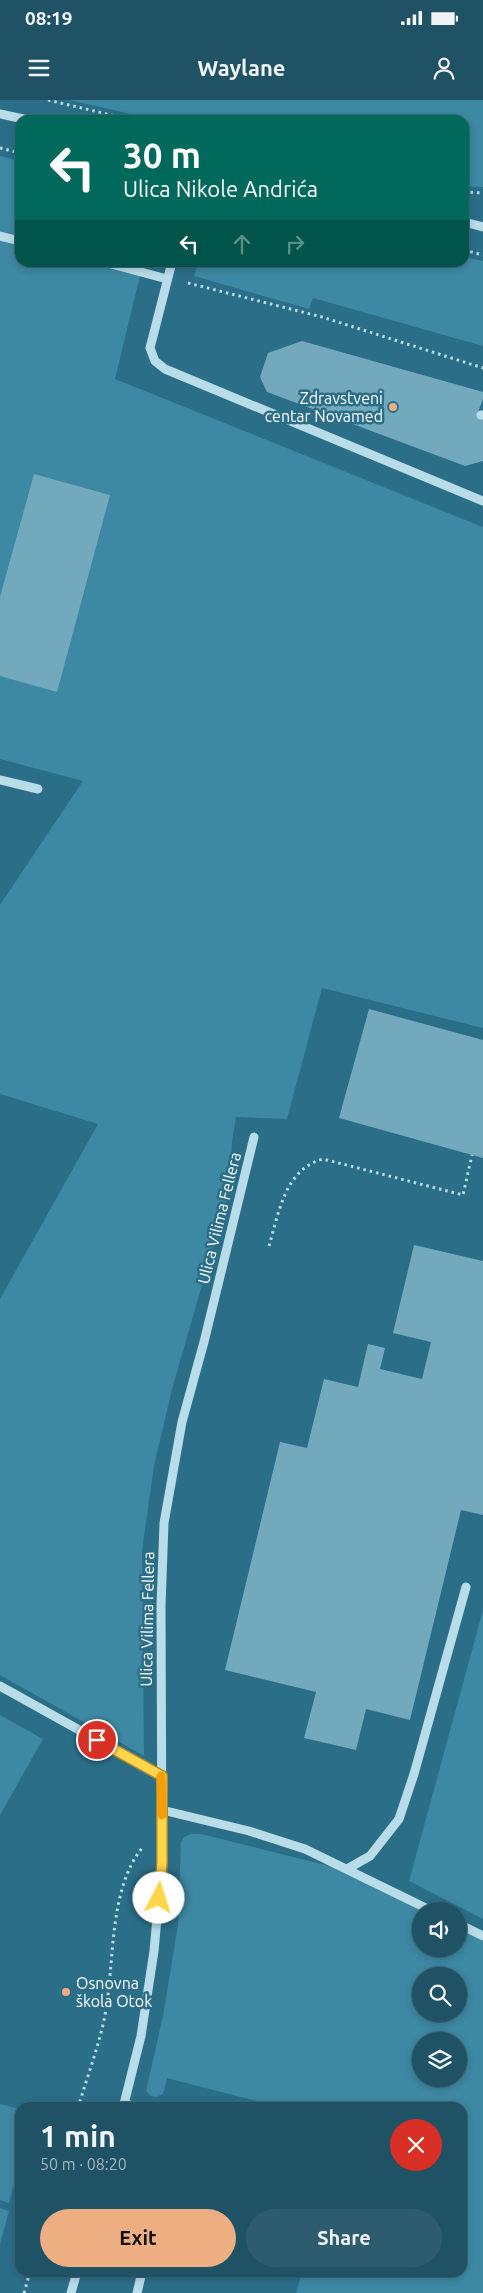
<!DOCTYPE html>
<meta charset="utf-8">
<style>
body{margin:0;font-family:Ubuntu,sans-serif;background:#2d5c6f;color:#f1f3f6;height:100vh;display:flex;flex-direction:column;font-size:19px;white-space:nowrap}
*{box-sizing:border-box;margin:0}
p{font-size:16px;color:#a2b6bf}
.icon{flex:none;width:28px;height:28px;fill:none;stroke:currentColor;stroke-width:2;stroke-linecap:round;stroke-linejoin:round}
.map{position:relative;flex:1;overflow:hidden}
.details{position:absolute;left:15px;top:2002px;width:452px;height:175px;display:flex;flex-direction:column;background:#205266;border-radius:15px;box-shadow:0 2px 8px #0003,0 0 0 1px #3d697a}
.details>*{flex:none}
.guide{position:absolute;left:15px;top:15px;width:454px;height:152px;border-radius:15px;box-shadow:0 2px 8px #0003,0 0 0 1px #3d697a;background:#00695c;color:#fff;overflow:hidden}
.fabs{position:absolute;left:412px;top:1802px;display:grid;gap:10px}
.fabs a{display:grid;place-items:center;width:55px;height:55px;border-radius:50%;background:#205266;box-shadow:0 2px 8px #0003,0 0 0 1px #3d697a;font-size:25px}
.pin{position:absolute;display:grid;place-items:center;width:42px;height:42px;color:#fff;margin:-21px;border:2px solid #fff;border-radius:50%;box-shadow:0 1px 5px #0007}
.me{position:absolute;width:55px;margin:-28px;rotate:5deg;stroke-linejoin:round;filter:drop-shadow(0 0 4px #0008)}
.turn{display:flex;align-items:center;gap:18px;height:105px;padding:0 25px;font-size:22px}
.turn .icon{width:65px;height:65px;stroke-width:2.5}
.turn b{display:block;font-size:35px;line-height:42px}
.lanes{display:flex;align-items:center;height:48px;padding:0 25px;background:#0003;justify-content:center;gap:25px;direction:ltr}
.lanes .off{opacity:.35}
.round{display:grid;place-items:center;flex:none;width:52px;height:52px;border-radius:26px;background:#2d5c6f}
.summary{display:flex;align-items:center;justify-content:space-between;height:85px;padding:0 25px}
h1{font-size:30px;font-weight:600;line-height:38px}
.action{display:flex;gap:10px;margin-top:auto;padding:10px 25px}
.action a{flex:1;height:58px;border-radius:30px;background:#edae81;color:#111;font-size:20px;font-weight:600;line-height:58px;text-align:center}
.action a+a{background:#2d5c6f;color:#f1f3f6}
.status{display:flex;justify-content:space-between;align-items:center;height:35px;padding:0 25px;background:#205266;direction:ltr}
.status svg{height:14px;fill:currentColor}
header{display:flex;justify-content:space-between;align-items:center;height:65px;padding:0 25px;background:#205266;font-size:22px;font-weight:600}
.map>svg:first-child{display:block}
.green{fill:#3d88a2;fill-rule:evenodd}
.building{fill:#73a9bd}
.lines{fill:none;stroke-linecap:round;stroke-linejoin:round}
.path{stroke:#b8dce8;stroke-width:3;stroke-dasharray:2.5 4;stroke-linecap:butt}
.minor{stroke:#b8dce8;stroke-width:9}
.route-casing{stroke:#a68a30;stroke-width:12}
.route{stroke:#ffd54a;stroke-width:9}
.slow{stroke:#f59e0b;stroke-width:9}
.poi-dot{fill:#edae81;stroke:#2b6e88;stroke-width:2}
.labels{text-anchor:middle;stroke-width:5;stroke-linejoin:round;paint-order:stroke}
.poi-label{font-size:16px;fill:#fff;stroke:#2b6e88;text-anchor:end}
.street-label{font-size:16px;fill:#fff;stroke:#2b6e88}
</style>
<div class="status"><b>08:19</b><svg viewBox="0 0 49 12"><path d="M0 12V9h3v3zM5 12V6h3v6zM10 12V3h3v9zM15 12V0h3v12zM26 1h20v11H26zM47 4h2v5h-2z"/></svg></div>
<header><svg class="icon" aria-label="menu" viewBox="0 0 24 24"><path d="M4 6h16M4 12h16M4 18h16"/></svg>Waylane<svg class="icon" aria-label="person" viewBox="0 0 24 24"><circle cx="12" cy="8" r="4"/><path d="M4 21q1-7 8-7t8 7"/></svg></header>
<div class="map">
<svg width="483" height="2193" viewBox="0 0 483 2193">
<rect width="100%" height="100%" fill="#2b6e88"/>
<!-- green -->
<g class="green">
<polygon points="70,0 483,0 483,87 464,86 464,20 156,20"/>
<polygon points="0,56 20,61 20,162 143,163 115,279 483,427 483,928 322,888 287,1019 236,1017 232,1041 230,1088 172,1289 154,1366 142,1451 144,1656 0,1575 0,1199 98,1024 0,994 0,805 83,681 0,659"/>
<polygon points="464,157 483,161 483,246 313,198 309,209 194,176 198,163 464,162"/>
<polygon points="483,1510 483,1819 409,1781"/>
<polygon points="0,1615 43,1639 0,1715"/>
<path d="M191,1734H201L337,1768L429,1811H421V1849H459V1828L483,1841V2193H296L302,2173L462,2172V2008L279,2007L167,1978L163,1994L156,1997L151,1996L146,1991L163,1916L178,1825L181,1742L184,1737ZM421,1876H459V1914H421ZM421,1941H459V1979H421Z"/>
<polygon points="0,2004 20,2009 20,2063 9,2103 0,2100"/>
<polygon points="0,2108 9,2111 0,2144"/>
</g>
<!-- building -->
<g class="building">
<polygon points="302,241 483,292 483,299 478,312 483,317 483,361 465,366 267,292 260,277 268,253"/>
<polygon points="34,374 110,395 57,592 0,576 0,497"/>
<polygon points="369,909 483,940 483,1058 339,1018"/>
<polygon points="414,1145 483,1161 483,1415 461,1410 410,1620 366,1609 356,1650 304,1638 316,1592 225,1570 280,1342 307,1348 324,1279 358,1287 368,1244 385,1248 380,1269 422,1279 431,1242 393,1233"/>
</g>
<g class="lines">
<!-- path -->
<g class="path">
<polyline points="48,0 132,20"/>
<polyline points="0,48 20,53"/>
<polyline points="464,92 483,93"/>
<polyline points="464,150 483,155"/>
<polyline points="188,183 322,217 483,268"/>
<path d="M269,1146C279,1112 285,1069 323,1059L463,1095L472,1055"/>
<path d="M78,2008C87,1977 99,1946 105,1915C115,1863 108,1791 142,1748"/>
<polyline points="24,2193 30,2172"/>
</g>
<!-- minor -->
<g class="minor">
<polyline points="0,14 28,20"/>
<polyline points="464,122 483,127"/>
<polyline points="0,136 20,141"/>
<polyline points="104,162 167,179"/>
<polyline points="172,162 150,248 155,261 165,269 483,401"/>
<polyline points="481,315 483,315"/>
<polyline points="0,680 38,689"/>
<polyline points="0,1586 162,1676"/>
<polyline points="162,1710 249,1731 305,1749 432,1811"/>
<polyline points="347,1769 370,1756 399,1719 414,1674 466,1487"/>
<polyline points="459,1824 483,1836"/>
<polyline points="124,2003 138,2008"/>
<polyline points="123,2008 141,1936 154,1851 162,1763 161,1506 164,1423 182,1322 204,1242 254,1037"/>
<polyline points="71,2193 77,2172"/>
<polyline points="137,2193 142,2172"/>
</g>
</g>
<g class="lines">
<!-- route casing -->
<g class="route-casing">
<polyline id="route" points="97,1640 162,1676 162,1763 159,1798"/>
</g>
<!-- route -->
<use href="#route" class="route"/>
<!-- slow -->
<polyline class="slow" points="161,1676 162,1715"/>
</g>
<!-- markers -->
<g class="poi-dot">
<circle cx="393" cy="307" r="5"/>
<circle cx="66" cy="1892" r="5"/>
</g>
<g class="labels">
<!-- poi labels -->
<g class="poi-label">
<text x="383" y="304">Zdravstveni<tspan x="383" dy="18">centar Novamed</tspan></text>
<text x="76" y="1889" text-anchor="start">Osnovna<tspan x="76" dy="18">škola Otok</tspan></text>
</g>
<!-- street labels -->
<g class="street-label">
<text transform="translate(219 1118) rotate(-76)" y="6">Ulica Vilima Fellera</text>
<text transform="translate(147 1519) rotate(-89)" y="6">Ulica Vilima Fellera</text>
</g>
</g>
</svg>
<div class="fabs">
<a><svg class="icon" aria-label="sound" viewBox="0 0 24 24"><path d="M4 9h4l5-4v14l-5-4H4zM17 9q2 3 0 6"/></svg></a>
<a><svg class="icon" aria-label="search" viewBox="0 0 24 24"><circle cx="10" cy="10" r="6"/><path d="M15 15l6 6"/></svg></a>
<a><svg class="icon" aria-label="layers" viewBox="0 0 24 24"><path d="M12 4l9 5-9 5-9-5zM3 14l9 5 9-5"/></svg></a>
</div>
<div class="pin" style="left:97px;top:1640px;background:#d93025"><svg class="icon" aria-label="arrive" viewBox="0 0 24 24"><path d="M6 21V4h12l-3 4 3 4H6"/></svg></div>
<svg class="me" style="left:159px;top:1798px" viewBox="-20 -20 40 40"><circle r="19" fill="#fff"/><path d="M0-13L10 11 0 6-10 11z" fill="#ffd54a"/></svg>
<div class="guide">
<div class="turn"><svg class="icon" aria-label="left" viewBox="0 0 24 24"><path d="M17 20v-9H6M10 6l-5 5 5 5"/></svg><div><b>30 m</b>Ulica Nikole Andrića</div></div>
<div class="lanes"><svg class="icon" aria-label="left" viewBox="0 0 24 24"><path d="M17 20v-9H6M10 6l-5 5 5 5"/></svg><svg class="icon off" aria-label="ahead" viewBox="0 0 24 24"><path d="M12 20V5M6 11l6-6 6 6"/></svg><svg class="icon off" aria-label="right" viewBox="0 0 24 24"><path d="M7 20v-9h11M14 6l5 5-5 5"/></svg></div>
</div>
<section class="details">
<div class="summary"><div><h1>1 min</h1><p>50 m · 08:20</p></div><a class="round" style="background:#d93025;color:#fff"><svg class="icon" aria-label="close" viewBox="0 0 24 24"><path d="M6 6l12 12M18 6L6 18"/></svg></a></div>
<div class="action"><a>Exit</a><a>Share</a></div>
</section>
</div>
